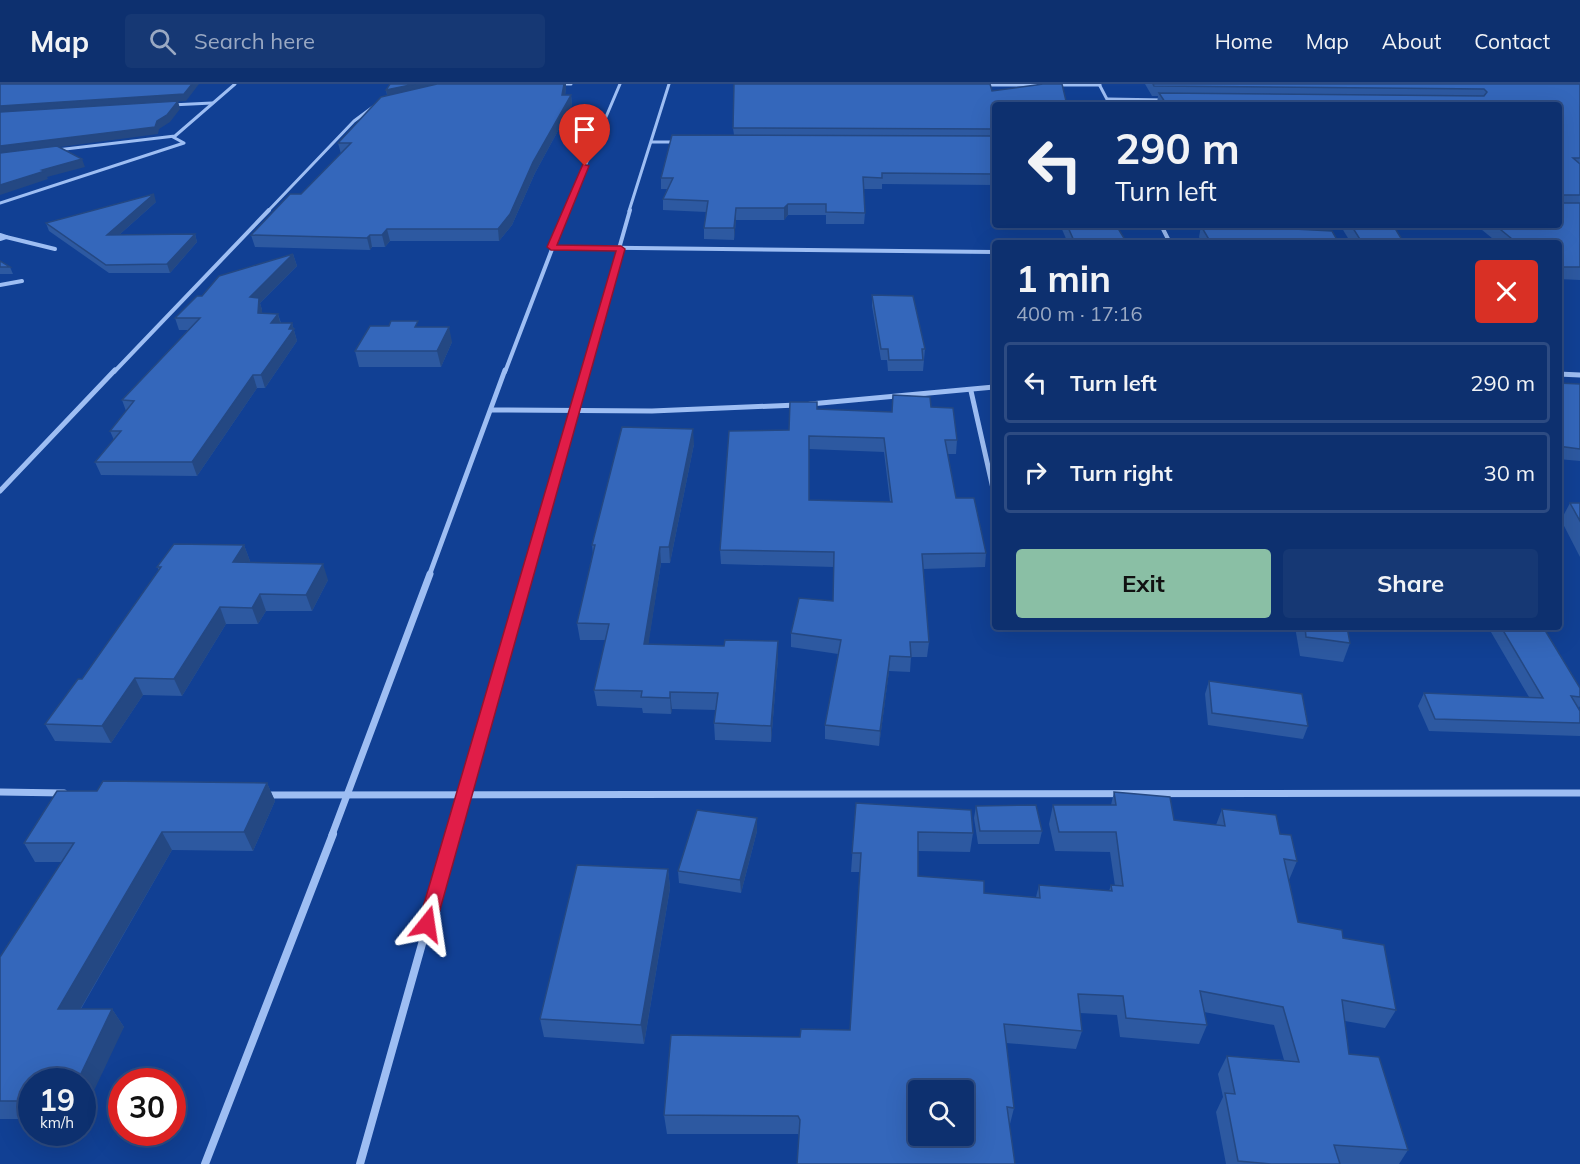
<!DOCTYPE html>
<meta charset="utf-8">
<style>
body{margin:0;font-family:Mulish,sans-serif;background:#163874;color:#f1f3f6;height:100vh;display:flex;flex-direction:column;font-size:22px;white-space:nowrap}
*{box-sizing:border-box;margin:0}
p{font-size:20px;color:#9aa9c3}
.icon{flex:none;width:33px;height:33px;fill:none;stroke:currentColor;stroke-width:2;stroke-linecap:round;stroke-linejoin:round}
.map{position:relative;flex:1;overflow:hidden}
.details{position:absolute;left:992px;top:156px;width:570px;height:390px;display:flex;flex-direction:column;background:#0d306f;border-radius:6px;box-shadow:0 6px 24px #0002,0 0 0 2px #2d4b82}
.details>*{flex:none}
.guide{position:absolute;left:992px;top:18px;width:570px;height:126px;border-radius:6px;box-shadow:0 6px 24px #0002,0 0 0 2px #2d4b82;background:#0d306f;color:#f1f3f6;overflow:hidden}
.tools{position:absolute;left:908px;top:996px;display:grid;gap:12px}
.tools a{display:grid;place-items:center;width:66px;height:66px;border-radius:6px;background:#0d306f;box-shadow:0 6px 24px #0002,0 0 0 2px #2d4b82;font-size:30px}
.speed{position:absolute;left:18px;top:984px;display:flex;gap:12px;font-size:30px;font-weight:700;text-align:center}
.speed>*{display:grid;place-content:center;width:78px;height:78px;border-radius:50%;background:#0d306f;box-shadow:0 6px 24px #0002,0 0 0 2px #2d4b82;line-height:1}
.speed small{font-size:15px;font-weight:400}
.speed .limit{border:9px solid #d22;background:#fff;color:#111}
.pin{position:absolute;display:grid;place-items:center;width:51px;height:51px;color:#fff;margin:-62px -26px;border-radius:50% 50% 50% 0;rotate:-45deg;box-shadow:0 0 6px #0007}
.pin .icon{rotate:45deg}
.me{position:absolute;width:66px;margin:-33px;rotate:15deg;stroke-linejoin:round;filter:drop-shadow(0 0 4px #0008)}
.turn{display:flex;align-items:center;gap:21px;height:126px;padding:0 24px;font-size:27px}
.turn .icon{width:78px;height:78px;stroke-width:2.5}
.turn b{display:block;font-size:42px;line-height:51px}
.round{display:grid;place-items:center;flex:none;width:63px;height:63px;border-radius:6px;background:#163874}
.headline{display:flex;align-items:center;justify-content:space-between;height:102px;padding:0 24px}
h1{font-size:36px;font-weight:700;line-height:45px}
.button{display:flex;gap:12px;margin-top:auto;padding:12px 24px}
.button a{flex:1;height:69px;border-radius:6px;background:#8abfa5;color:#111;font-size:24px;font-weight:700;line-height:69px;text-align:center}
.button a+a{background:#163874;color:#f1f3f6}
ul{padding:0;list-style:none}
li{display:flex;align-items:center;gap:18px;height:81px;margin:0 12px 9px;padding:0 12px;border:3px solid #2d4b82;border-radius:6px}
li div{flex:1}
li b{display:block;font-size:22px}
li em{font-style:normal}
header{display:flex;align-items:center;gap:36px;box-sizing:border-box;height:84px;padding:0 30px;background:#0d306f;border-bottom:2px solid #2d4b82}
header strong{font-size:28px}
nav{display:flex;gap:33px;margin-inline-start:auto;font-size:21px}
.search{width:420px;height:54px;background:#163874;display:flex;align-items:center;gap:15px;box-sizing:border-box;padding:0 21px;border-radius:6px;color:#9aa9c3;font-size:22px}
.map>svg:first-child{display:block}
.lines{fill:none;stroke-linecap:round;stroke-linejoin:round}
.street-far4{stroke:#9ebef3;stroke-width:3}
.street-far3{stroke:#9ebef3;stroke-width:4}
.street-far2{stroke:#9ebef3;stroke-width:5}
.street-far1{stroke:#9ebef3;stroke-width:7}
.street{stroke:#9ebef3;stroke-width:8}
.wall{fill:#2d59a1;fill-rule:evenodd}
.shaded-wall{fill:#244883}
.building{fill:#3467bb;stroke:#244883;stroke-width:1.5;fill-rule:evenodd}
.route{fill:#e11d48;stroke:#92132f;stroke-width:1.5}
</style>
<header>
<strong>Map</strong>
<div class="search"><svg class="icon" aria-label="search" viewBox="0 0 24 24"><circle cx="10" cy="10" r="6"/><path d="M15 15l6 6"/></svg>Search here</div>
<nav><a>Home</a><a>Map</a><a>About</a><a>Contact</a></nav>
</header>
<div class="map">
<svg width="1580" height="1080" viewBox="0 0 1580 1080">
<rect width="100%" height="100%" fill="#114094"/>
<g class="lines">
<!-- street-far4 -->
<g class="street-far4">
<polyline points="559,0 571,0"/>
<polyline points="1099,0 1110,21"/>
<polyline points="983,1 1042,1"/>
<polyline points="1055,1 1100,1"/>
<polyline points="1108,15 1165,16"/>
<polyline points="171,21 212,19"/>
<polyline points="652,58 676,58"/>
<polyline points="57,66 175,52 235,0"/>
<polyline points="0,119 184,59 173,53"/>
<polyline points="268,127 354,37 381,17"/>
<polyline points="566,127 620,0"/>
<polyline points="629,127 669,0"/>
</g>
<!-- street-far3 -->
<g class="street-far3">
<polyline points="1161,141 1170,159"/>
<polyline points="0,151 6,153 0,155"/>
<polyline points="6,153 55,165"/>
<polyline points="551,163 994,168"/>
<polyline points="0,201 22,197"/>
<polyline points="114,288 269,126"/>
<polyline points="505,288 567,126"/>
<polyline points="584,288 630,126"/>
</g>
<!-- street-far2 -->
<g class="street-far2">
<polyline points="1558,290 1580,291"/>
<polyline points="971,307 994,409"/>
<polyline points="810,320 994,303"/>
<polyline points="492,326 652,327 797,321"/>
<polyline points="0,407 115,286"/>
<polyline points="429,492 505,286"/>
<polyline points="526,492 584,286"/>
</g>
<!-- street-far1 -->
<g class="street-far1">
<polyline points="0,708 64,709"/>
<polyline points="267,711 1580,709"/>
<polyline points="332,751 430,490"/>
<polyline points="453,751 527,490"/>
</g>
<!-- street -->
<g class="street">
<polyline points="205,1080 333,750"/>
<polyline points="360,1080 453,750"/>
</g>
</g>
<!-- wall -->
<g class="wall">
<polygon points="1145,0 1580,0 1580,196 1558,195 1558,159 1498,159 1476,141 1558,141 1558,21 1158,21 1157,19 1158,12 1152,12"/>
<polygon points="566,4 565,11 571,11 572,21 535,89 512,141 499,157 390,157 385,163 372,163 370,166 255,163 251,151 301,110 341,70 338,59 387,11 386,6"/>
<polygon points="994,21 994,101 882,100 882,105 863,105 865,129 864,140 826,140 826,131 788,131 784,136 736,136 734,156 704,155 704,144 706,128 663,126 663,115 667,105 661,105 661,94 734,51 733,44"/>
<polygon points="156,118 119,151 195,150 197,158 170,189 109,189 49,147 46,139"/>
<polygon points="1060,141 1116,141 1127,159 1068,159"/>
<polygon points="1205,141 1236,141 1237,142 1339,159 1202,159 1199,153 1201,142 1205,142"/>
<polygon points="1340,141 1393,141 1404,159 1351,159"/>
<polygon points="293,170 297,182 260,219 262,226 262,229 278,230 281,239 292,239 297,257 265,304 257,304 197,392 101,391 95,378 114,356 110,347 126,327 122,316 188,246 179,246 175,234 202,212"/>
<polygon points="0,177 10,183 13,190 0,190"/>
<polygon points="872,211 925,265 923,287 888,287 887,276 881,276 872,222"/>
<polygon points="389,242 419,243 452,258 441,283 359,283 355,267"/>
<polygon points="1558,299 1580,300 1580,377 1558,375"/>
<path d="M931,323L957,356L956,370H947L956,414L986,469L985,483L923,485L929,558L927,573H911L910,588L889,587L879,662L825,655V641L838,570L791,563V549L833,517L834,483L721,480L720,466L817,325L892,328ZM809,365L884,368L890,418L809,416Z"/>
<polygon points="694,360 670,479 661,479 648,560 778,574 771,658 715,656 714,639 716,626 672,625 671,630 643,629 642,624 597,622 594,606 606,556 580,556 577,539 593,470 592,461"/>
<polygon points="1570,419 1580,419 1580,473 1561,436"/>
<polygon points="244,461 250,477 249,479 328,496 312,527 266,527 258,540 226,540 182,612 143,611 111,659 55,657 45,640 82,595 159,486 157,483"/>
<polygon points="1295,543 1347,543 1350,559 1343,578 1300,572"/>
<polygon points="1488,543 1543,543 1580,604 1580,622 1579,624 1580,627 1580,652 1429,647 1418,622 1424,609 1529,613"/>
<polygon points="1209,597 1308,642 1303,655 1208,641 1205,610"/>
<polygon points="267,699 275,717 253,767 172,766 81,925 112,925 124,943 82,998 32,998 32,1035 0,1035 0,873 62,778 35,778 24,759 97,707"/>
<polygon points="1114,708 1174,736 1216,741 1222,725 1280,750 1297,777 1289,796 1298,838 1343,854 1396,926 1385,944 1345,937 1349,970 1408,1066 1399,1080 1226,1080 1216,1028 1223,1013 1218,990 1227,972 1284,976 1274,941 1204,928 1207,941 1199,960 1120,953 1117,931 1080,929 1082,947 1076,965 1006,959 1014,1024 1010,1040 799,1052 798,1050 667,1050 664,1031 800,953 850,946 860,788 851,788 856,719 973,749 970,768 918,767 918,792 984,809 1036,813 1039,801 1109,807 1111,801 1115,802 1110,768 1055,767 1049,740 1053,721 1111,721"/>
<polygon points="976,722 1042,747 1039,760 978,760 974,734"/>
<polygon points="757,734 757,747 741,809 679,799 678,787"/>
<polygon points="668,785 670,804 644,960 544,953 540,935"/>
</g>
<!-- shaded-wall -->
<g class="shaded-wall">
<polygon points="192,0 199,0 186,17 0,29 0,22"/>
<polygon points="415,0 442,0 388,14 386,6"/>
<polygon points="564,0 566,0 566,4 564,21 562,11"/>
<polygon points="571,11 572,21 535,89 512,141 499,157 498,145 533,78"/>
<polygon points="178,17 180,25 170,38 159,45 158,50 0,71 0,62"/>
<polygon points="82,75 85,83 47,93 48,95 0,111 0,101 42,86"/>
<polygon points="154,110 156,118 110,159 107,151"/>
<polygon points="788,120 788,131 784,136 784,124"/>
<polygon points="736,124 736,136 734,156 734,144"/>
<polygon points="387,145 390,157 385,163 382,151"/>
<polygon points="195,150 197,158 170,189 167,180"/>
<polygon points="370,151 372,163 370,166 367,154"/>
<polygon points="293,170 297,182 260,219 262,226 262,242 250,213"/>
<polygon points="278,230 281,242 271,239"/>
<polygon points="292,239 297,257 265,304 261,291"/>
<polygon points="449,243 452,258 441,283 437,267"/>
<polygon points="253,291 257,304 197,392 192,378"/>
<polygon points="693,345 694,360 670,479 669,463"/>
<polygon points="244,461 250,477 239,495 233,478"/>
<polygon points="660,463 661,479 646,576 644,560"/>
<polygon points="323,480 328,496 312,527 306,511"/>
<polygon points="260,510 266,527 258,540 252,524"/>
<polygon points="220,523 226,540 182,612 174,595"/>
<polygon points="778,557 778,574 771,658 771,642"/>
<polygon points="890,572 889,587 879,662 880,647"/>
<polygon points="135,594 143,611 111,659 102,642"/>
<polygon points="670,608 672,625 671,630 670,614"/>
<polygon points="267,699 275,717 253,767 244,748"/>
<polygon points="757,734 757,747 741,809 740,796"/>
<polygon points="162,748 172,766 70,943 58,925"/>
<polygon points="668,785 670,804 644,960 641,941"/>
<polygon points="112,925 124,943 82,1032 82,998 77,998"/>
</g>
<!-- building -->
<g class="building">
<polygon points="0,0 192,0 184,10 0,22"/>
<polygon points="390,0 415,0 386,6"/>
<polygon points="437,0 564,0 562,11 571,11 533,78 510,130 498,145 387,145 382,151 370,151 367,154 251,151 290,110 301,110 351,59 338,59 381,13"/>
<polygon points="734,0 990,0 992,7 1043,0 1062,0 1067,21 994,21 994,45 733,44"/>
<polygon points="1153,0 1580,0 1580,74 1573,74 1580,80 1580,111 1563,111 1559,115 1562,119 1580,119 1580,183 1558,183 1558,159 1517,159 1495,141 1558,141 1558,21 1167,21 1159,9 1484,12 1487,8 1484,5 1154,2"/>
<polygon points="178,17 167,31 157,37 155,43 0,62 0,28"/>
<polygon points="672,51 994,52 994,90 882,89 882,94 863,93 865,129 826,128 826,120 788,120 784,124 736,124 734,144 704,144 708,117 663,115 673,94 661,94"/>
<polygon points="57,62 82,75 42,86 45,87 0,101 0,69"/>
<polygon points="154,110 107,151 195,150 167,180 106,181 46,139"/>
<polygon points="1067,141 1116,141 1127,159 1075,159"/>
<polygon points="1212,141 1236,141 1237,142 1332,147 1339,159 1211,159 1201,142 1212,142"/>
<polygon points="1351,141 1393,141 1404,159 1361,157"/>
<polygon points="293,170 250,213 259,214 258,229 278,230 271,239 292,239 289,245 294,245 261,291 253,291 192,378 95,378 121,347 110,347 134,317 122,316 200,234 175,234 197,212 202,212 219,192"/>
<polygon points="0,177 10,183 0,183"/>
<polygon points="872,211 913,212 925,265 922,265 923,276 889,276 888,265 881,265"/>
<polygon points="391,237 418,237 415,243 449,243 437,267 355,267 370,242 389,242"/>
<polygon points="1558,299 1580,300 1580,365 1558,362"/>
<path d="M893,311L930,313L931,323L953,324L957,356H945L956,414H974L986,469L922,470L929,558H910L911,573L890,572L880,647L825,641L841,556L791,549L799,514L833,517L834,468L720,466L729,347L789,346L790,318H817V325L892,328ZM809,352L884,354L892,418L809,416Z"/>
<polygon points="622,343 693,345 669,463 660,463 644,560 724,562 725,556 778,557 771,642 714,639 718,609 670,608 670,614 641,613 642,607 594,606 609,540 577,539 595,461 592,461"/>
<polygon points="1570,419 1580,419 1580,437"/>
<polygon points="174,460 244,461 233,478 323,480 306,511 260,510 252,524 220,523 174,595 135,594 102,642 45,640 78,595 82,595 161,483 157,483"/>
<polygon points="1305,543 1347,543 1350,559 1306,553"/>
<polygon points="1501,543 1543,543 1580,604 1580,613 1571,612 1580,627 1580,639 1435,635 1424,609 1543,614"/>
<polygon points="1209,597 1302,610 1308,642 1212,629"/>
<polygon points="103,697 267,699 244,748 162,748 58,925 112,925 77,998 32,998 32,1017 0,1017 0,873 74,759 24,759 57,707 97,707"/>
<path d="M1114,708L1170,713L1174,736L1225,742L1222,725L1276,731L1280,750L1291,751L1297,777L1284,775L1298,838L1342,846L1343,854L1384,861L1396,926L1342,916L1349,970L1379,973L1408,1066L1334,1061L1340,1080H1271L1238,1077L1225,1009L1235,1010L1227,972L1299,978L1283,923L1200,907L1207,941L1126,934L1123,912L1078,910L1082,947L1004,940L1014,1024L1007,1023L1015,1080H797L800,1036L798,1032L664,1031L671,951L800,953L801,945L850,946L861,769H852L856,719L971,726L973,749L918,748V792L984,797V809L1040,814L1039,801L1112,807L1111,801L1123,802L1116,748H1059L1053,721H1116ZM918,1006H963V1052H918Z"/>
<polygon points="1036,721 1042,747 980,747 976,722"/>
<polygon points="697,726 757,734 740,796 678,787"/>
<polygon points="577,781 668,785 641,941 540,935"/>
</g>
<!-- route -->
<polygon class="route" points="583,80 589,82 557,161 621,162 625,165 436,840 433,845 427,847 420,845 418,840 616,167 551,166 547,163"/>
</svg>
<div class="tools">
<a><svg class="icon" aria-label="search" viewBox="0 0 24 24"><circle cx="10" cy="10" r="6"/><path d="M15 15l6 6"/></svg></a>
</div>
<div class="speed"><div>19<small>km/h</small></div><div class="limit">30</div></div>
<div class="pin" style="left:585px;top:82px;background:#d93025"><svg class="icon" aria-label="arrive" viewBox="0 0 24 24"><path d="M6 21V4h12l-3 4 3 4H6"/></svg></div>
<svg class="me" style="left:427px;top:840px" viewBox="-20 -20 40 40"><path d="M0-17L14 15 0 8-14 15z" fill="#e11d48" stroke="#fff" stroke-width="4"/></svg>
<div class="guide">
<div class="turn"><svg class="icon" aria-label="left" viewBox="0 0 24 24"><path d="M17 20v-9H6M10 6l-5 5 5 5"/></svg><div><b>290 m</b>Turn left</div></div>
</div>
<section class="details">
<div class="headline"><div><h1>1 min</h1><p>400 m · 17:16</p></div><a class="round" style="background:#d93025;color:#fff"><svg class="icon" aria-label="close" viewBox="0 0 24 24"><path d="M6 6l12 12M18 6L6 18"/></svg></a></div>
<ul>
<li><svg class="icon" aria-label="left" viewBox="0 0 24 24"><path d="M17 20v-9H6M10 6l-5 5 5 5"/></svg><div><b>Turn left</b></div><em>290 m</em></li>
<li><svg class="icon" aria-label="right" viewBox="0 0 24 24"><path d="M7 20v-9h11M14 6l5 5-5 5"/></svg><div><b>Turn right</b></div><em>30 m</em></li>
</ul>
<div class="button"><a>Exit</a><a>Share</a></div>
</section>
</div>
